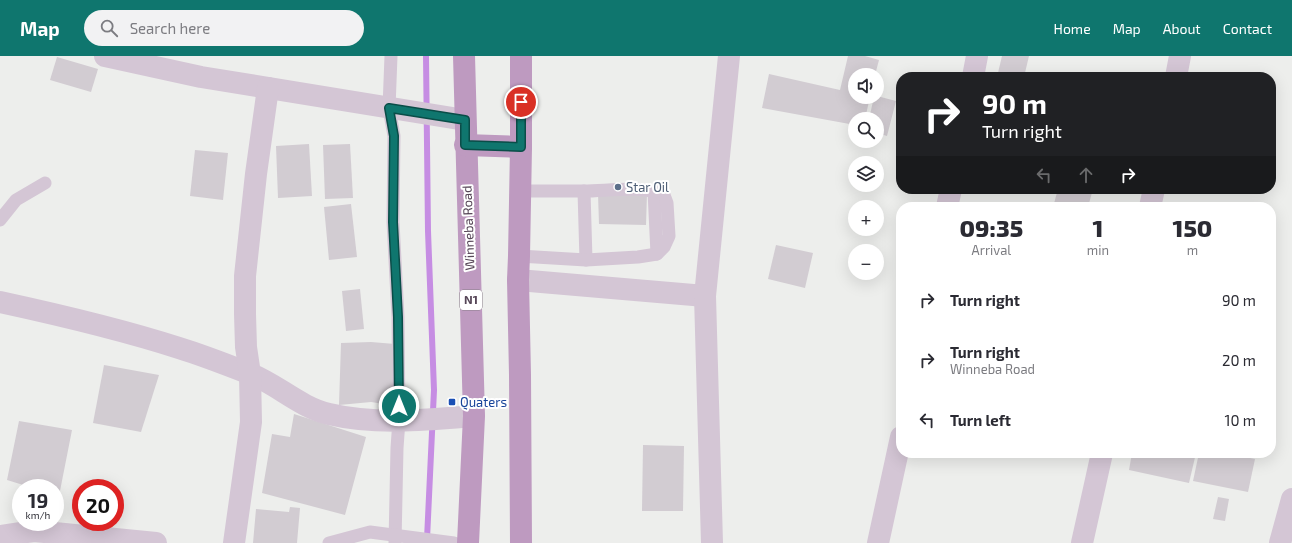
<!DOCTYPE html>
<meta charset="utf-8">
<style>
body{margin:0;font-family:"Exo 2",sans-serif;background:#f2f2f3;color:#2b2b33;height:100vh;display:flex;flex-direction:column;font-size:15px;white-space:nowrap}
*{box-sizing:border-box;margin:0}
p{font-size:13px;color:#7c7c81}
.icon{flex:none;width:22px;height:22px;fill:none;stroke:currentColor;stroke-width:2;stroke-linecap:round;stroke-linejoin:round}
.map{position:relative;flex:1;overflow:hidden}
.sheet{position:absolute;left:896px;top:146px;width:380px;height:256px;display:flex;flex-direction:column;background:#fff;border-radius:16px;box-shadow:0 4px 16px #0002}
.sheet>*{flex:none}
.banner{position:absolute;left:896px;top:16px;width:380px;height:122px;border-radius:16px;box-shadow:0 4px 16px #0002;background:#202124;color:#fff;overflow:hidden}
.fabs{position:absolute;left:848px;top:12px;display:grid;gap:8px}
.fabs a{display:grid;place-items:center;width:36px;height:36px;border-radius:50%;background:#fff;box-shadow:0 4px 16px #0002;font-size:20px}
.speed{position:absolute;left:12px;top:423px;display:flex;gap:8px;font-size:20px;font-weight:700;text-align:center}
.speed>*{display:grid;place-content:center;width:52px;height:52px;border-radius:50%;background:#fff;box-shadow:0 4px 16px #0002;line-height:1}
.speed small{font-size:10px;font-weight:400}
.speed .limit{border:6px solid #d22;background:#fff;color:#111}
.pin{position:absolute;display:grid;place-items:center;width:34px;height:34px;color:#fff;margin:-17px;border:2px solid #fff;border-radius:50%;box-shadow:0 1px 4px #0007}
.me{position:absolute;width:44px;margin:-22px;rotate:0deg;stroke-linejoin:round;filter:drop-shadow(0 0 3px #0008)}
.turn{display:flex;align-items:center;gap:14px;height:84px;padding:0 20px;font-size:18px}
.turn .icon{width:52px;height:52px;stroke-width:2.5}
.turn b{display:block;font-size:28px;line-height:34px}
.lanes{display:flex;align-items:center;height:38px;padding:0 20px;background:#0003;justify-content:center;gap:20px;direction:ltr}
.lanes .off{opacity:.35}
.eta{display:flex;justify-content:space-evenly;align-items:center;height:68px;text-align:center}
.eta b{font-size:24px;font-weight:800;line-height:28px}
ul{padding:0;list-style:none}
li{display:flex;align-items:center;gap:12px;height:60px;padding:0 20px}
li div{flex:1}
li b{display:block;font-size:15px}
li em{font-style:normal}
header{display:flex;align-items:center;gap:24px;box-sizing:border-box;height:56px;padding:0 20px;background:#0f766e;color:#fff}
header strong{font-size:19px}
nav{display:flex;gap:22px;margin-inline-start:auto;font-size:14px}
.search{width:280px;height:36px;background:#f2f2f3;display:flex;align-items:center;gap:10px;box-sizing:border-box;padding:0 14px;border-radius:22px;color:#7c7c81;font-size:15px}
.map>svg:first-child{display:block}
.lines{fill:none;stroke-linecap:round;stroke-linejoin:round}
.stream{stroke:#c68de3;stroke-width:6}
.building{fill:#d2ccd2}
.service{stroke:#d4c6d5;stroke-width:13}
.minor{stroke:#d4c6d5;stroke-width:22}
.trunk{stroke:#be9ac0;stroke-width:22}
.route-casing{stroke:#0a4d48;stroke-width:10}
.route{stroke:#0f766e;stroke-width:7}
.service-dot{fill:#5c6f8a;stroke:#fff;stroke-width:1.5}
.transit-dot{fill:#1a4fb4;stroke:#fff;stroke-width:1.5}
.labels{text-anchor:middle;stroke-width:4;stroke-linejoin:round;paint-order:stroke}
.shield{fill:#fff;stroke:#897e89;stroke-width:1}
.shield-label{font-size:12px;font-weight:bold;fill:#564657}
.service-label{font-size:13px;fill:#4e5e75;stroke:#fff;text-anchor:start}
.street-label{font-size:13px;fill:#564657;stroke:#fff}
.transit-label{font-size:13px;fill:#164399;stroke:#fff;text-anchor:start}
</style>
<header>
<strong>Map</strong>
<div class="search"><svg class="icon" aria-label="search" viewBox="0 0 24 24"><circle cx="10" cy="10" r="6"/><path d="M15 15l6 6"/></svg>Search here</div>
<nav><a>Home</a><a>Map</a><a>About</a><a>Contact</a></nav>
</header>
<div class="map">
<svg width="1292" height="487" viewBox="0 0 1292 487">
<rect width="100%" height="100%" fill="#edeeec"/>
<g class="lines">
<!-- stream -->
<polyline class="stream" points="426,0 428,175 434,334 427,483"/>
</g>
<!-- building -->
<g class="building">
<polygon points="848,0 865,0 879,4 875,19 855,19 855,41 870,41 865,63 855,63 855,69 762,52 769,18 840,34"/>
<polygon points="1002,0 1029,0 1024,21 997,21"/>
<polygon points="57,1 98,13 91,36 50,24"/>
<polygon points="877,40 896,45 887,80 877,77 877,63 869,63 874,41"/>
<polygon points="309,88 312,140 278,142 276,90"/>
<polygon points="350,88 353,142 325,143 323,89"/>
<polygon points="195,94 228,97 223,144 190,140"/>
<polygon points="1058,133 1093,133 1088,151 1053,151"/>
<polygon points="647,137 646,169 599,168 598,138"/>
<polygon points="351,148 357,201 329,204 324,151"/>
<polygon points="776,189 813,197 805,232 768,223"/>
<polygon points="360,233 364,273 346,275 342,235"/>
<polygon points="371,286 395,288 397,350 371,346 339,349 341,287"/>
<polygon points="104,309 159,319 141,376 93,367"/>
<polygon points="294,358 366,381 345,459 262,437 272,378 290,381"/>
<polygon points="19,365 72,374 59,440 55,439 55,432 33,432 7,424"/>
<polygon points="643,389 684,390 683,455 642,455"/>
<polygon points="1132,397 1196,397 1189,427 1129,414"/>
<polygon points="1199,397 1226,397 1255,403 1248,436 1193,425"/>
<polygon points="1218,441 1229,443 1225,465 1213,463"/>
<polygon points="290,451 300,452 297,487 253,487 256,453 289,456"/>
</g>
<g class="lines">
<!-- service -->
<g class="service">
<polyline points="391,0 389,52 394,80 393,166 398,261 399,364 397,392 395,487"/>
<polyline points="584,135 586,204"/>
<polyline points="654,135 657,198"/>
<polyline points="0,164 16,144 45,127"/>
<path d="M519,200L586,204L638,201L657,198L664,191L669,180L667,147L664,139C642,129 608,135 584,135C563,135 541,135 520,135"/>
<polyline points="329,487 370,476 454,487"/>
</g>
<!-- minor -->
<g class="minor">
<polyline points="105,0 201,21 465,64"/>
<polyline points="973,21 977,0"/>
<polyline points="1176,21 1180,0"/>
<polyline points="947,151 951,133"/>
<polyline points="1150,151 1154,133"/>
<polyline points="518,224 705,240"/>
<path d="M0,246C60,259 120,273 179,292C202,299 225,308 248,317C276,327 299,351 329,358C375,369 426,364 474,360"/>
<polyline points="0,480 34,475 156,487"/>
<polyline points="234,487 251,366 250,318 246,291 245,258 245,220 256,118 268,32"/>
<polyline points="712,487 705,240 729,0"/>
<polyline points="878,487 901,381"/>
<polyline points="1082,487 1102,397"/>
<polyline points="1280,487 1292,443"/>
</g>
<!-- trunk -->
<g class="trunk">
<polyline points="464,0 474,360 468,487"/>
<polyline points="465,89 521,91"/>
<polyline points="521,487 520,319 518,224 519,200 521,91 521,0"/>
</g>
</g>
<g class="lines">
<!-- route casing -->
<g class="route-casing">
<polyline id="route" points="399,350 398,261 393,166 394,80 389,52 465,64 465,89 521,91 521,46"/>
</g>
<!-- route -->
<use href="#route" class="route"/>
</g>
<!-- markers -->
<circle class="service-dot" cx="618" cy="131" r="4"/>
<rect class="transit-dot" x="448" y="342" width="8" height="8" rx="2"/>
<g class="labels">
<!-- shield labels -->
<rect class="shield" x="460" y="234" width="22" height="20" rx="3"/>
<g class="shield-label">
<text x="471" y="248">N1</text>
</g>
<!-- service labels -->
<g class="service-label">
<text x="626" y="136">Star Oil</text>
</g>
<!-- street labels -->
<g class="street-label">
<text transform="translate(468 172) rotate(-92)" y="5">Winneba Road</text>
</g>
<!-- transit labels -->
<g class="transit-label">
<text x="460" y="351">Quaters</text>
</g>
</g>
</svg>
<div class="fabs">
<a><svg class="icon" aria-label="sound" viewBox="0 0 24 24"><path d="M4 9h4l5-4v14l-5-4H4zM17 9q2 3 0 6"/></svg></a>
<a><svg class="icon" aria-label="search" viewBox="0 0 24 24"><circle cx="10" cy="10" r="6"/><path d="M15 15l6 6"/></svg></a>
<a><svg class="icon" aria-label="layers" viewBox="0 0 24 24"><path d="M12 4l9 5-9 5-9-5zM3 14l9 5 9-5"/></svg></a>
<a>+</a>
<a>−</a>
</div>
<div class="speed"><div>19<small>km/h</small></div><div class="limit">20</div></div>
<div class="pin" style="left:521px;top:46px;background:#d93025"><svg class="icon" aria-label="arrive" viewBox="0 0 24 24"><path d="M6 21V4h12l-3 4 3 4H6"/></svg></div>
<svg class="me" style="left:399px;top:350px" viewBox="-20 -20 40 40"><circle r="17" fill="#0f766e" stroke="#fff" stroke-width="3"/><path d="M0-11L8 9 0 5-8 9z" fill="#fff"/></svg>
<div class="banner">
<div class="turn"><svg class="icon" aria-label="right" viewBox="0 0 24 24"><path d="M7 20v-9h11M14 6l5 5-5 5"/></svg><div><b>90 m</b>Turn right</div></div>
<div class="lanes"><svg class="icon off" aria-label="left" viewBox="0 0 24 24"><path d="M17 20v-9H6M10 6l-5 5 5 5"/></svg><svg class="icon off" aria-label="ahead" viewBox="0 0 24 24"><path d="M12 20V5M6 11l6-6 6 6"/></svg><svg class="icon" aria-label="right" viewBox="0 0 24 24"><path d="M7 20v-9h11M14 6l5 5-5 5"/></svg></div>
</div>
<section class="sheet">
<div class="eta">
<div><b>09:35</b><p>Arrival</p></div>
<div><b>1</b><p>min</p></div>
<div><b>150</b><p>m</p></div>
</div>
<ul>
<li><svg class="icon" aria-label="right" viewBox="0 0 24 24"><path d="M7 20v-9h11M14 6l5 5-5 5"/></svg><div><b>Turn right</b></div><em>90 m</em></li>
<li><svg class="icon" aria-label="right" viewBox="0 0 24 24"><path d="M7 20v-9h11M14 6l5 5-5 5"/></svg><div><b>Turn right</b><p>Winneba Road</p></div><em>20 m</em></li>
<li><svg class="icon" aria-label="left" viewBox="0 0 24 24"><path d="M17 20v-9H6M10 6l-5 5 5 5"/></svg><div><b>Turn left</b></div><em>10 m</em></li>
</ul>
</section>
</div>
